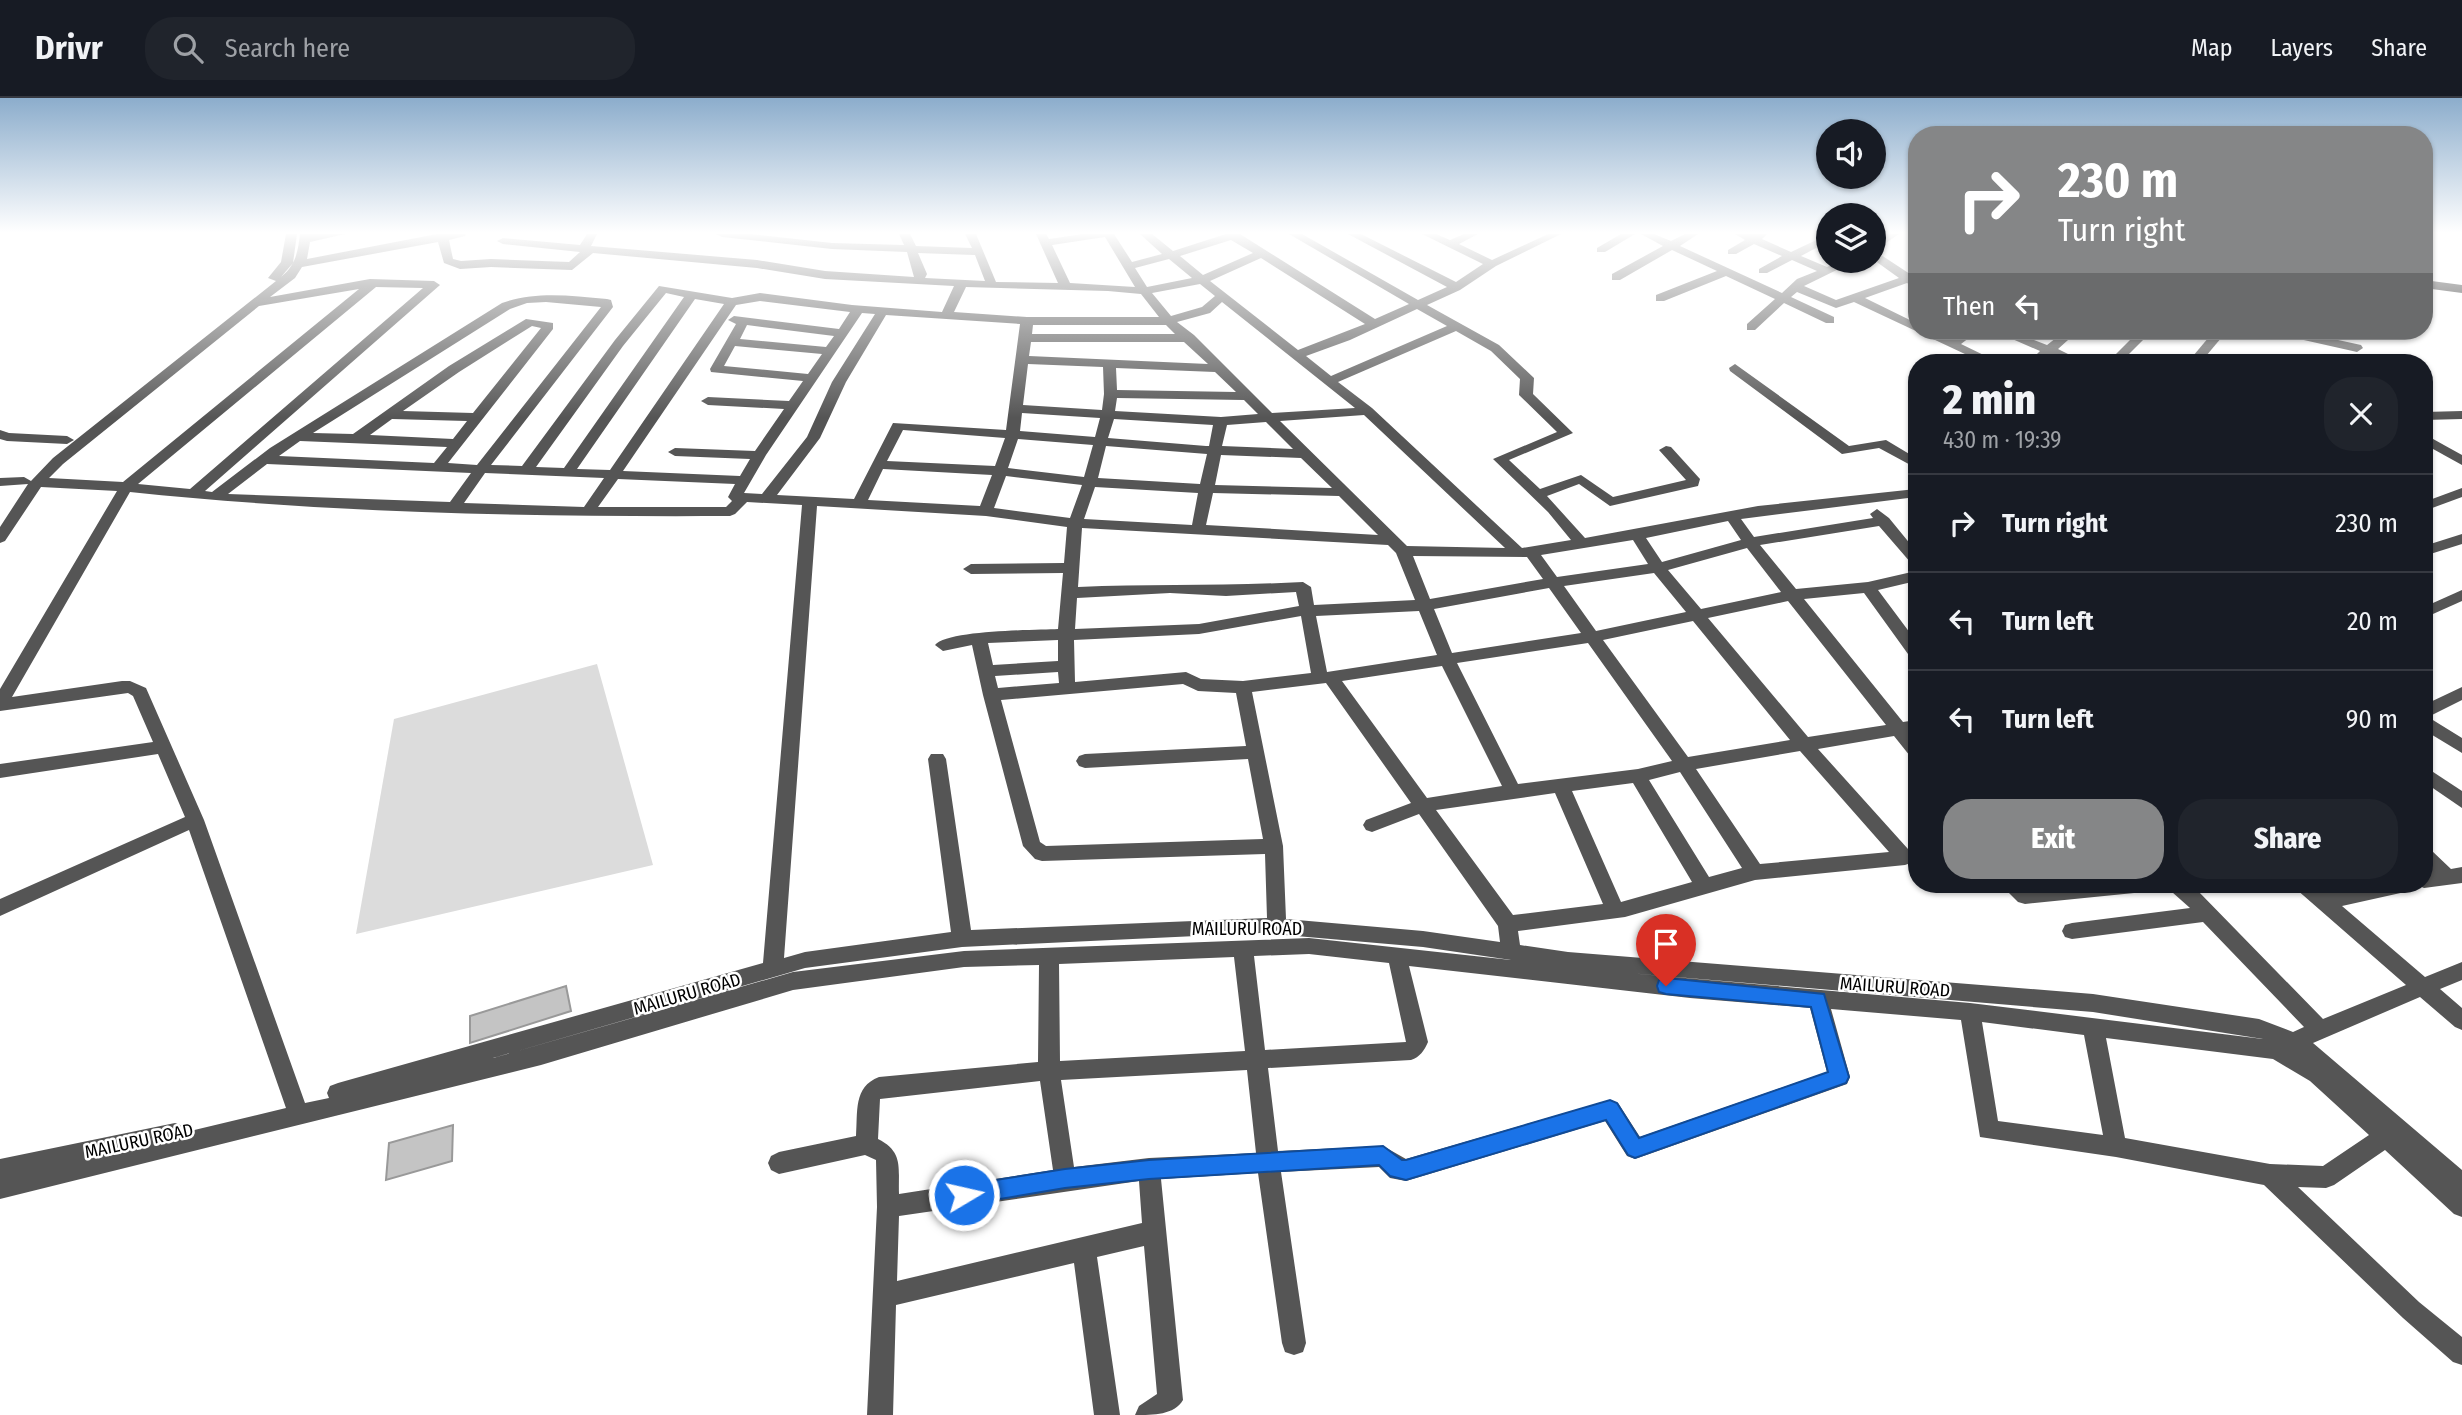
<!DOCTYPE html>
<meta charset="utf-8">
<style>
body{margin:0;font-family:"Fira Sans Condensed",sans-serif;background:#20242c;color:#f1f3f6;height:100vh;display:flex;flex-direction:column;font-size:26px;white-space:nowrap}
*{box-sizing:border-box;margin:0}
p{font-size:23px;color:#9ea1a6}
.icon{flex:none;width:38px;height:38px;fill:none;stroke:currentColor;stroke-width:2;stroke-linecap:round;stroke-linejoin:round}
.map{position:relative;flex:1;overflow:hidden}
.details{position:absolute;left:1908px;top:256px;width:525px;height:539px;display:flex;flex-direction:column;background:#171b24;border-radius:28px;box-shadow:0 2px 5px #0004}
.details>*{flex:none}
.hud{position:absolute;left:1908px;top:28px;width:525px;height:214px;border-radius:28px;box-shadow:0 2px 5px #0004;background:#858687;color:#fff;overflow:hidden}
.buttons{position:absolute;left:1816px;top:21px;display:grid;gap:14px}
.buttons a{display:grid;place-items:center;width:70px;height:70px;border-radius:50%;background:#171b24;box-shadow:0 2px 5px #0004;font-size:35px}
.pin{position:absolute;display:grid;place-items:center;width:60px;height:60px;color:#fff;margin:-72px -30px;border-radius:50% 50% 50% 0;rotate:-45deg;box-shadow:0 0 7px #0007}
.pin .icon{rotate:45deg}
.me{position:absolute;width:77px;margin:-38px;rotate:81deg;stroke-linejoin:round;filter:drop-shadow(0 0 5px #0008)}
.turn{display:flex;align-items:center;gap:24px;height:147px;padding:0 35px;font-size:32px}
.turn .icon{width:91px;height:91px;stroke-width:2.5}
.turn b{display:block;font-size:49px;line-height:60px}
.then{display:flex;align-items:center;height:66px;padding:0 35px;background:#0003;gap:14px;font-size:26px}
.round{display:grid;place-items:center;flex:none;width:74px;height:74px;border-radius:28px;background:#20242c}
.summary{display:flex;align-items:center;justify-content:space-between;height:119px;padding:0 35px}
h1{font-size:42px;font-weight:800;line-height:52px}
.button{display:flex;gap:14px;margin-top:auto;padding:14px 35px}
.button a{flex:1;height:80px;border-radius:28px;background:#858687;color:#fff;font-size:28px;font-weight:800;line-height:80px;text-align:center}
.button a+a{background:#20242c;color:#f1f3f6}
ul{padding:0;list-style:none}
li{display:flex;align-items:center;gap:21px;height:98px;padding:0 35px;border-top:2px solid #363941}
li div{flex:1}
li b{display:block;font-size:26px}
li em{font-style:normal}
header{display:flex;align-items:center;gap:42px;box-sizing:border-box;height:98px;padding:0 35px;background:#171b24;border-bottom:2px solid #363941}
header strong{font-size:33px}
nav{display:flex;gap:38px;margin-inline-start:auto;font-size:24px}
.search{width:490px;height:63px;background:#20242c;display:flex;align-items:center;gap:18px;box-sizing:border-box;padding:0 24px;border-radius:28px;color:#9ea1a6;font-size:26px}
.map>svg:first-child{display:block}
.green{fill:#dcdcdc}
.building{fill:#c4c4c4;stroke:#999;stroke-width:2}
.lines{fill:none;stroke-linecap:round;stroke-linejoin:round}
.minor{fill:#555;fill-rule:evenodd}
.major{fill:#000;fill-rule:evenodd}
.route{fill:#1a73e8;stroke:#114b97;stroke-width:2}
.labels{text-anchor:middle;stroke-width:5;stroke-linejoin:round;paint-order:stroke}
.street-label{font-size:18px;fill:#000;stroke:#fff}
</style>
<header>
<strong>Drivr</strong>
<div class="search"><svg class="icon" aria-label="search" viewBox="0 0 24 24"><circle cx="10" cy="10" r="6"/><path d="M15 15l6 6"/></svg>Search here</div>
<nav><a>Map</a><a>Layers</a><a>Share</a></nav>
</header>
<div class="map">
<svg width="2462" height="1317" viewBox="0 0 2462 1317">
<rect width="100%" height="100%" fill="#fff"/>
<!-- green -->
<polygon class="green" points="597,566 653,767 356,836 394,621"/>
<!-- building -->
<g class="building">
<polygon points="566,888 571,913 470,945 470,918"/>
<polygon points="453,1027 452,1063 386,1082 389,1045"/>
</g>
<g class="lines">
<!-- minor -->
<g class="minor">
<path d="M286,136H297L293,165L281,179C296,167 298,153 300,136H345L310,144L307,161L437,136H466L465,138L449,142L453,161L461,163L491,161L569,164L580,154L503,146L497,143L503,140L580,147L587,136H597L591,148L757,162L825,173L914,179L907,154L832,151L722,139L716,136H750L832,145L904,147L899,136H910L916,148L972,150L965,136H976L996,184L1058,185L1036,136H1046L1049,141L1083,136H1114L1132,164L1162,156L1140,136H1152L1173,153L1226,136H1240L1375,221L1409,206L1289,136H1302L1418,202L1447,189L1348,136H1361L1456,184L1483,166L1422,136H1436L1450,142L1464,136H1478L1459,146L1492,162L1548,136H1561L1496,168L1460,192L1427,207L1499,247L1534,280L1533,296L1573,335L1509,362L1540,391L1581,377L1613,399L1686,382L1659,352L1666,348L1671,349L1700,381L1698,388L1610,408L1579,386L1547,398L1585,440L1758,408L1916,391V399L1741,421L1754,439L1873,420L1870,416L1877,411L1889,420L1916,453V467L1911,465L1879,428L1760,447L1796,491L1868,484L1916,473V483L1878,492L1916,543V558L1908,556L1864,495L1804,501L1903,624L1916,622V634L1911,635L1916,641V659L1910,658L1894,638L1818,651L1908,751L1916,748V763L1905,767L1755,782L1625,819L1518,833L1520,847L1568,854L2093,896L2259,921L2293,934L2304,929L2203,824L2072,841L2065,839L2062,833L2065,827L2072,825L2190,810L2163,786H2187L2198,793L2323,921L2406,887L2296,791L2294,786H2316L2327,795L2371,786H2414L2412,791L2405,794L2342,808L2425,879L2462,864V882L2440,891L2462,910V932L2455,929L2420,899L2313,945L2462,1072V1119L2454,1116L2385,1052L2334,1087L2326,1090L2298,1089L2419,1204L2462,1239V1267L2453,1264L2403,1220L2264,1087L2116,1059L1980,1039L1961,922L1831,911L1850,979L1847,986L1635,1061L1627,1058L1605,1023L1406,1083L1390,1080L1379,1069L1281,1074L1306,1245L1303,1254L1294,1257L1285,1254L1282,1245L1258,1075L1161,1081L1183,1302C1174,1317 1154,1317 1135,1317L1139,1308L1157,1296L1144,1148L1097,1159L1120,1317H1094L1074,1165L896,1207L893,1317H867L877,1109L876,1062L865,1057L779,1076L771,1072L768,1065L771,1058L779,1054L856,1038C858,1014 853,989 879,979L1038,964L1039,867L964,869L793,892L541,967L0,1101V1061L175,1025L183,1028L186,1034L286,1010L189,732L0,818V801L185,719L158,656L0,680V666L153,644L133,598L128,595L0,613V591L117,393L41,389L5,443L0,445V429L28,386L0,388V380L24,379L31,383L53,360L276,183L268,180L281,164ZM1105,139L1135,189L1070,185L1052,147ZM1231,142L1253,155L1203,177L1180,158ZM438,144L444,165L460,171L491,169L572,172L593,155L757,170L825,181L954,188L942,214L852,207L760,195L732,200L659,188L615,242L522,368L491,367L613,209L611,202L607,201C570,198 537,193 502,205L270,350L212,394L205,393L440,187L434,183L370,181L270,199L295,180L302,169ZM918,155L975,157L985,183L925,180L927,176ZM1261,160L1365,226L1298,252L1210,183ZM1169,161L1192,180L1147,189L1135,170ZM1200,186L1215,198L1202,209L1171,218L1152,195ZM376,189L423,190L190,391L138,386ZM966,189L1108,193L1141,196L1159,219H1027L954,214ZM359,191L123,384L49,380L63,366L259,208ZM666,195L684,199L564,370L536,369L623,248ZM695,201L724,206L610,372L577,371ZM760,203L850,214L839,231L734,218L728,222L736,226L710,271L711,274L803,283L789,303L708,299L701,303L708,307L784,311L755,353L675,350L668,354L675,358L750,361L740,378L623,373L736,207ZM546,204L601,209L477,367L448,365L553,231V225L526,221L449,268L353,336L313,335L510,211L527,205ZM1222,204L1355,310L1272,315L1194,237L1177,224L1210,215ZM1417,211L1447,228L1331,278L1306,258L1350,242ZM862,215L875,216L832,284L807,339L762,396L744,395L766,357ZM886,217L1020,226L1006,332L893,325L854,401L777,397L820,340L846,284ZM747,227L834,238L826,249L740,241ZM1033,227H1166L1175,236H1032ZM532,228L541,230L473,315L403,313L459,274ZM1456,233L1491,253L1520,281L1519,297L1557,334L1493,361L1548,414L1571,442L1522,450L1372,310L1338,284ZM1031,244H1184L1208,266L1029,258ZM735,248L822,256L808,276L724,268ZM1028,266L1103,269L1104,296L1102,312L1023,307ZM1116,270L1215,274L1236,294L1117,292ZM1117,300L1244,302L1258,316L1221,319L1115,313ZM1022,315L1100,320L1095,339L1020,333ZM1364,317L1505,450L1407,448L1280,323ZM392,321L467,323L453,341L370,337ZM1114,321L1213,327L1209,348H1206L1108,340ZM1266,324L1293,351L1222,348L1227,327ZM903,332L1005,340L995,368L887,363ZM1018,341L1093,347L1084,379L1008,370ZM300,343L447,349L434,365L279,358ZM1106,348L1207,356L1200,386L1098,380ZM1221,357L1301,360L1332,390L1215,387ZM267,366L471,375L450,404L228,396ZM883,371L992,377L980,408L868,402ZM485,375L604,380L584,409L464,405ZM1006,378L1082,387L1070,420L994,410ZM618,381L735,386L728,399L732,403L726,409H598ZM1095,389L1198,395L1192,427L1084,421ZM130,394C329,415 530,419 730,418L735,416L747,404L802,407L763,865L338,985L330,988L327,995L329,1000L305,1005L204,722L146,590L130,583H122L12,599ZM1213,395L1339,398L1378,437L1206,427ZM817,408L986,418L1067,429L1064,465L971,466L963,471L971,476L1063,475L1058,531C1036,532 947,532 935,547L943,553L972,547L983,597L1023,748L1035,761L1042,763L1265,756L1267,820L971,832L946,661L943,656H931L928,661L951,834L805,854L784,860ZM1728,423L1741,442L1662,464L1646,440ZM1082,430L1388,447L1396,455L1415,502L1314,507L1311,489L1303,484C1228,488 1153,486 1078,489ZM1633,442L1648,466L1557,479L1541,457ZM1747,450L1781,494L1701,511L1668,472ZM1413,458L1527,459L1543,481L1430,501ZM1654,475L1686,514L1596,533L1564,488ZM1549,490L1581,535L1452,555L1434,511ZM1296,494L1299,508L1199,526L1075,531L1077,500L1170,495L1226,498ZM1788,503L1886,627L1808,639L1708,520ZM1419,513L1437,557L1327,574L1316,518ZM1301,518L1311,575L1243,583L1201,581L1186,574L1075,584L1074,542L1199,536ZM1693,523L1790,642L1688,659L1603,542ZM1058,542V563L993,567L988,545ZM1588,545L1672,663L1638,671L1518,686L1457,565ZM1442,568L1502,688L1427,700L1342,583ZM1058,574L1059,585L998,590L995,578ZM1326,585L1411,705L1366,722L1363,727L1366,732L1372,734L1419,716L1498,828L1500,844L1423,833L1286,821L1283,748L1252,594ZM1183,586L1198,593L1236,595L1246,648L1085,656L1079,658L1076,663L1079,668L1085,670L1248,661L1263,741L1046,748L1040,744L1001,602ZM1800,653L1889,754L1760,766L1696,671ZM1680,674L1742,770L1709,779L1649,682ZM1633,685L1692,784L1621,804L1572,693ZM1555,695L1603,806L1513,817L1436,712ZM1260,835L1423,849L1511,862L1309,840L964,853L793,874L493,960L805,870L962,849ZM1309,856L1389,865L1406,944L1265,952L1254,858ZM1234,859L1245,953L1060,963L1059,866ZM1409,868L1690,900L1810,910L1827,974L1640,1039L1618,1005L1610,1002L1406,1061L1383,1048L1278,1053L1268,970L1411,962C1420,959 1424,953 1428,944ZM1628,875L2093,914L2263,941L1970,905ZM1982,924L2084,937L2103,1037L1998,1023ZM2106,940L2273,961L2310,983L2369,1037L2323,1068L2270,1066L2125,1040ZM1247,972L1256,1055L1149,1060L1074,1069L1061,982ZM1040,983L1053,1072L899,1096C898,1070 904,1054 878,1041L880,1001ZM1139,1083L1142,1125L897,1183L899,1118Z"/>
<polygon points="1621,136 1635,136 1605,154 1597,154 1597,150"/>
<polygon points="1641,136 1654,136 1671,143 1685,136 1698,136 1680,148 1782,195 1797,181 1817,173 1792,162 1767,175 1759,175 1759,171 1782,158 1754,146 1736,156 1728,156 1728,152 1745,142 1735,136 1767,136 1762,141 1791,154 1829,136 1829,143 1801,158 1827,169 1840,163 1855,163 1804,188 1836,202 1899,180 1874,162 1874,154 1878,155 1910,176 1916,175 1916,190 1907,185 1865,200 1916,225 1916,233 1932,233 1950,241 1964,233 1978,233 1961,246 1998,264 1982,264 1854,204 1836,210 1797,194 1791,199 1834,219 1834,225 1826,225 1784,205 1755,232 1747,232 1747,226 1775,201 1726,178 1664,203 1656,203 1656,197 1717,173 1672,152 1620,182 1612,182 1612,176 1663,148"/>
<polygon points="1886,136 1899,136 1874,153 1874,144"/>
<polygon points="1909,136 1916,136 1916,139 1911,138"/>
<polygon points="1994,233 2010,233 2047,247 2065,233 2078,233 2058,251 2084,264 2067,264 2050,258 2042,264 2029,264 2040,253"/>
<polygon points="2139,233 2152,233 2121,264 2108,264"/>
<polygon points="2214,233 2227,233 2201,264 2188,264"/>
<polygon points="2275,233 2297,233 2361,247 2363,250 2357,254 2277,236"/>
<polygon points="1735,266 1849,348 1886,342 1916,360 1916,370 1879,350 1842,356 1730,273 1729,270"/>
<polygon points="2462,313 2462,321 2424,322 2424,314"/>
<polygon points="0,332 9,335 67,338 74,342 67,346 7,343 0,341"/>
<polygon points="2424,336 2462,357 2462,367 2424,346"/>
<polygon points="2462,390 2462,399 2424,413 2424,404"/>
<polygon points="2462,436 2462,446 2424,458 2424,448"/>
<polygon points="2462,492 2462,503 2424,520 2424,509"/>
<polygon points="2462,589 2462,602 2428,619 2462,640 2462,655 2424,632 2424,607"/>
<polygon points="2424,668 2462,693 2462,710 2424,684"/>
<polygon points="2424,750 2431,752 2451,771 2462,769 2462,785 2424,790 2417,787 2424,786 2424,774 2429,774 2424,768"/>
<polygon points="2000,786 2023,786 2028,790 2070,786 2154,786 2151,791 2144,794 2025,806 2018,804"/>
</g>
<!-- major -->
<polygon class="major" points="2424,182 2462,187 2462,195 2424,190"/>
</g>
<!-- sky -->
<linearGradient id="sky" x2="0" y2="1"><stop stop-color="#8cadcc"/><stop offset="0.42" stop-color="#fff"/><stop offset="1" stop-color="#fff" stop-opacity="0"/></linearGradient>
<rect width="2462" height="320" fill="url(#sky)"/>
<!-- route -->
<polygon class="route" points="1666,880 1824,896 1849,979 1846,985 1635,1060 1628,1057 1606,1022 1406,1082 1390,1078 1379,1067 1149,1081 1065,1090 964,1107 956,1104 953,1097 956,1090 964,1087 1065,1071 1149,1062 1383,1048 1402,1062 1406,1062 1610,1002 1617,1005 1639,1040 1828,974 1811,909 1666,896 1659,894 1657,888 1659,882"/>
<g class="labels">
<!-- street labels -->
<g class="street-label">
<text x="1247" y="837">MAILURU ROAD</text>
<text transform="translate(1895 889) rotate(4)" y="6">MAILURU ROAD</text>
<text transform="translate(687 896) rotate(-16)" y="6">MAILURU ROAD</text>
<text transform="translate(139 1043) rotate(-12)" y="6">MAILURU ROAD</text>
</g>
</g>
</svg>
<div class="buttons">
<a><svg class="icon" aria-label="sound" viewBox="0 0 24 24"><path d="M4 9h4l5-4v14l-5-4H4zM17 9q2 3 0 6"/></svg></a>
<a><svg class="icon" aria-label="layers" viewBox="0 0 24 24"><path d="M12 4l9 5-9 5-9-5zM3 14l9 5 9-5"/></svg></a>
</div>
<div class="pin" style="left:1666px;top:888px;background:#d93025"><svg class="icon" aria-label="arrive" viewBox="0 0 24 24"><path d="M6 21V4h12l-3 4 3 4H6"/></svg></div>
<svg class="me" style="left:964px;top:1097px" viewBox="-20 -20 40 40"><circle r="17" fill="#1a73e8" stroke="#fff" stroke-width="3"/><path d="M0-11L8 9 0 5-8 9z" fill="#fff"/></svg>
<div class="hud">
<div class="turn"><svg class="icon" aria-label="right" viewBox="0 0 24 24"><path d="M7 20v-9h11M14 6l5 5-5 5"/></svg><div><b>230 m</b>Turn right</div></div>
<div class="then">Then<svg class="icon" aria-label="left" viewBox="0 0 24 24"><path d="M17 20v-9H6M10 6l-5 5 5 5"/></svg></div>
</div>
<section class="details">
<div class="summary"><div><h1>2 min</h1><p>430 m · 19:39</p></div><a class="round"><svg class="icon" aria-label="close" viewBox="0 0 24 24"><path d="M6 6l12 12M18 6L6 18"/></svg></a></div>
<ul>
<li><svg class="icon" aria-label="right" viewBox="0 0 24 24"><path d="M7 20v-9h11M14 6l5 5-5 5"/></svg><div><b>Turn right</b></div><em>230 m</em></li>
<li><svg class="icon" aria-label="left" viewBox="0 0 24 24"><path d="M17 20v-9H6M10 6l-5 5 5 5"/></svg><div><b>Turn left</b></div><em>20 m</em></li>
<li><svg class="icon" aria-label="left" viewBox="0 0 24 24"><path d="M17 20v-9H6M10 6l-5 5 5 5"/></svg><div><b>Turn left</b></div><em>90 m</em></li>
</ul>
<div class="button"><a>Exit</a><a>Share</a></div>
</section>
</div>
